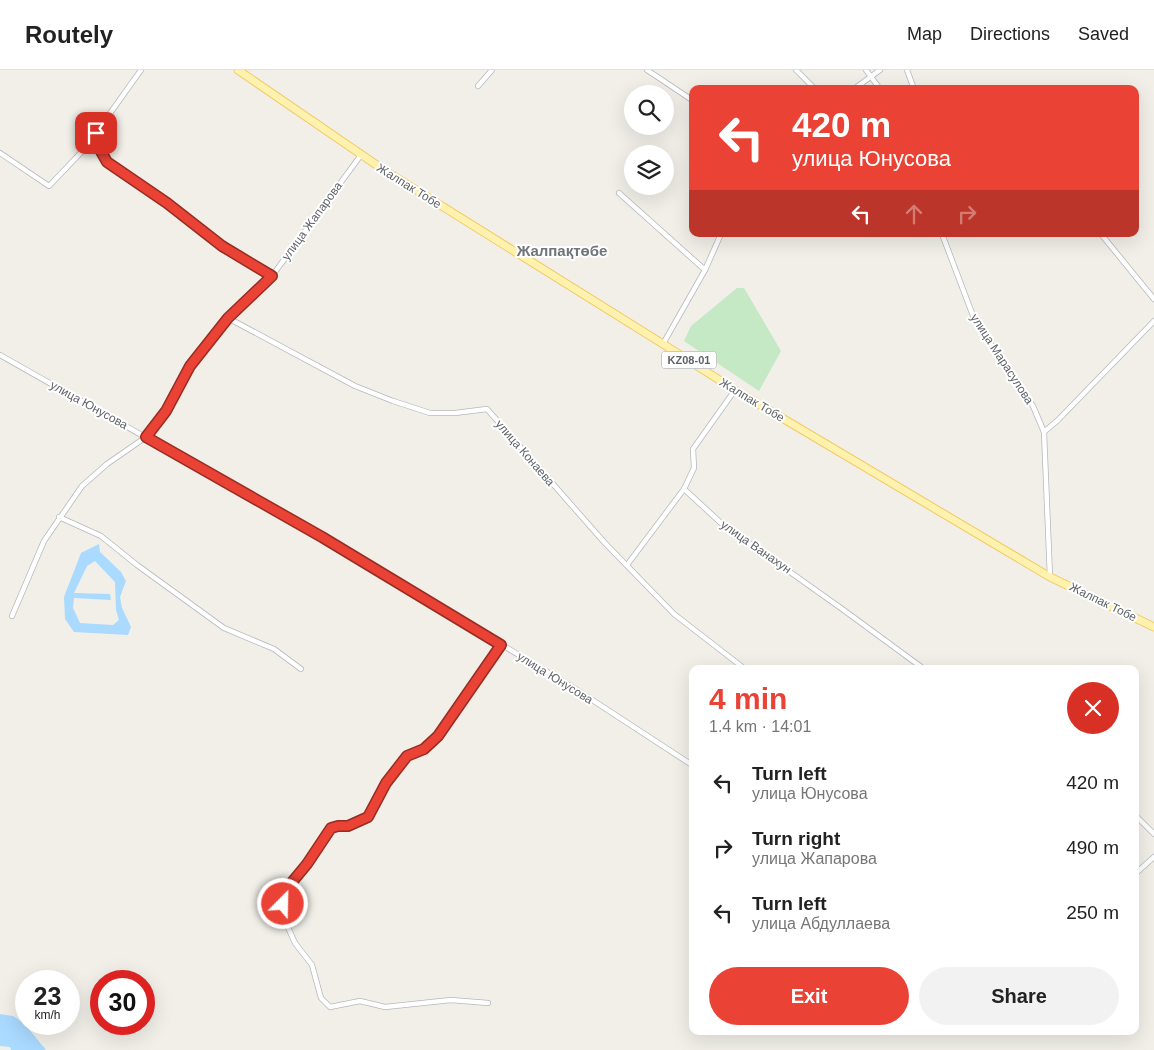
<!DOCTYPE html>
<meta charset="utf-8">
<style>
body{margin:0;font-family:Helvetica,sans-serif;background:#f2f2f2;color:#222;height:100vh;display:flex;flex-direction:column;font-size:19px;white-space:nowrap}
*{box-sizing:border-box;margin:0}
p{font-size:16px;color:#767676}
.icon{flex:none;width:28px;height:28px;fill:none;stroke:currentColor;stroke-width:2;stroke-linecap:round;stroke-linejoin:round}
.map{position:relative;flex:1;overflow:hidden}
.details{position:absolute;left:689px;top:595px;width:450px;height:370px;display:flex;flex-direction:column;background:#fff;border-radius:10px;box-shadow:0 5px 20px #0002}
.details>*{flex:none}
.hud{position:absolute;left:689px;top:15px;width:450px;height:152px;border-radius:10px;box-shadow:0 5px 20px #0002;background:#ea4335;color:#fff;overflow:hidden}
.buttons{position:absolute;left:624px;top:15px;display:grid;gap:10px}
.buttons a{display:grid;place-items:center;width:50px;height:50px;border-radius:50%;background:#fff;box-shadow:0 5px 20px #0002;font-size:25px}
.speed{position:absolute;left:15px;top:900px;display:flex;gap:10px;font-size:25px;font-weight:700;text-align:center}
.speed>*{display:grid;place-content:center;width:65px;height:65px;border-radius:50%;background:#fff;box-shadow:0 5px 20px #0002;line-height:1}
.speed small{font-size:12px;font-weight:400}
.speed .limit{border:8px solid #d22;background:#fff;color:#111}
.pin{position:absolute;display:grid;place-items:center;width:42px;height:42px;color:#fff;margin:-21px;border-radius:10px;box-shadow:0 2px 8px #0006}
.me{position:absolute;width:55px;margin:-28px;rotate:23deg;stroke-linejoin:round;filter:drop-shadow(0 0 4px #0008)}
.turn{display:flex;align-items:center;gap:18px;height:105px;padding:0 20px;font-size:22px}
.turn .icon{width:65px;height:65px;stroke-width:2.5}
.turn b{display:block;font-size:35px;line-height:42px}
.lanes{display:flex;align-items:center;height:48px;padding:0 20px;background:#0003;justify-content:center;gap:25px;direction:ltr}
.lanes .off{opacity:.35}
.round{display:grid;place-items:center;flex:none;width:52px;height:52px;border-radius:26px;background:#f2f2f2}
.overview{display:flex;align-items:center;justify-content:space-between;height:85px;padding:0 20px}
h1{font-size:30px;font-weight:700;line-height:38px;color:#ea4335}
.action{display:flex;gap:10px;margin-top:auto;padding:10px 20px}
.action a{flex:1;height:58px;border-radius:30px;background:#ea4335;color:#fff;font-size:20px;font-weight:700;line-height:58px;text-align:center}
.action a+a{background:#f2f2f2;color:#222}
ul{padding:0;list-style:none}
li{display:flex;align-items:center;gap:15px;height:65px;padding:0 20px}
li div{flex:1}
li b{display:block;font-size:19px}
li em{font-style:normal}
header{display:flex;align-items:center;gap:30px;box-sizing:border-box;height:70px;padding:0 25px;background:#fff;border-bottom:1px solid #e0e0e0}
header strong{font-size:24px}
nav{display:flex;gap:28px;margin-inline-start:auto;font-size:18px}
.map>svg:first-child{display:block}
.green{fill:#c5e8c5}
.water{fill:#aadaff;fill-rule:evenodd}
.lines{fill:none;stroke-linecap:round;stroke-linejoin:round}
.street-casing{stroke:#b5b8bc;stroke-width:6}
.primary-casing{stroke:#f2c960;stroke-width:9}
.street{stroke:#fff;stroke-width:4.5}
.primary{stroke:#fff2af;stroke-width:7}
.route-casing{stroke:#982c22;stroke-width:12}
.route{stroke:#ea4335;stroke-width:9}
.labels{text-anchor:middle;stroke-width:4;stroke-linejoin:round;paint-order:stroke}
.shield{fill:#fff;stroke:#8f9295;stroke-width:1}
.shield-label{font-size:11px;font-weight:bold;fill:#5f6368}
.street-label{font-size:12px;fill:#5f6368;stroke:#fff}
.quarter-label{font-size:15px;font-weight:bold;fill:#70757a;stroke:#fff}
</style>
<header>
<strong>Routely</strong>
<nav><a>Map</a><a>Directions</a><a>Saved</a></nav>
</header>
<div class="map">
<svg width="1154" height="980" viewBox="0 0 1154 980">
<rect width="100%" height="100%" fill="#f1efe8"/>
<!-- green -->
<polygon class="green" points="737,218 744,218 781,281 759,321 684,271 691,256"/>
<!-- water -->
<g class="water">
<path d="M99,474L100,482L121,502L126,511L120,527L122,538L131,557L128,565L74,562L65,549L64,527L81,483ZM95,491L115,512L116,540L119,550L113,555L80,553L73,538L74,528L111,530L110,524L74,523L87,496Z"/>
<polygon points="0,944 13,946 23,952 46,980 11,980 10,977 0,976"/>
</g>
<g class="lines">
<!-- street casing -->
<g class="street-casing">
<g id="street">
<polyline points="141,0 96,63 94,69 107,92 167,133 222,176 272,206"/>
<polyline points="647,0 692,30"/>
<polyline points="796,0 815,19"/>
<polyline points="866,0 880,19"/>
<polyline points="907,0 914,19"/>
<polyline points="478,16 492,0"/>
<polyline points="854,19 880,0"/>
<polyline points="0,83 49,116 94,69"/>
<polyline points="619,123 705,200"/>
<polyline points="942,164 975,251 1033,336 1044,362 1050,507"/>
<polyline points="1101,164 1154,229"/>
<polyline points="228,248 355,316 393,331 430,343 455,343 487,339 604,472 674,544 745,599"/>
<polyline points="663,274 705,200 721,164"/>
<polyline points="0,285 322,467 574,618 692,695"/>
<polyline points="735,320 693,379 694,398 684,419 721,453 845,541 924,599"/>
<polyline points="1044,362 1058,350 1154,251"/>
<polyline points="59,447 101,466 137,495 224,558 274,579 301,599"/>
<polyline points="627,495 684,419"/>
<polyline points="12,546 44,471 82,416 107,394 146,367 166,341 189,297 228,248 272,206 361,85"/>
<polyline points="1135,745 1154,764"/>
<polyline points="1135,804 1154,787"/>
<polyline points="488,933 451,930 385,937 360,931 330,937 321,928 312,895 295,873 282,844 283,823 307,794 331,758 338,756 348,756 368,747 386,713 407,686 424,679 438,666 501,575"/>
</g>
</g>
<!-- primary casing -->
<g class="primary-casing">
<polyline id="primary" points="238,0 381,98 663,274 735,320 1050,507 1154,557"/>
</g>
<!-- street -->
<use href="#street" class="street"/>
<!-- primary -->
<use href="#primary" class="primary"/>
</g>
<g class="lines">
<!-- route casing -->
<g class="route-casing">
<polyline id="route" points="96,63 94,69 107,92 167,133 222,176 272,206 228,248 190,296 166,341 146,367 322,467 501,575 438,666 424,679 407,686 386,713 368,747 348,756 338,756 331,758 307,794 283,823 283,834"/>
</g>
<!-- route -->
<use href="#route" class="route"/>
</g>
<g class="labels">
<!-- shield labels -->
<rect class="shield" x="661.5" y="281.5" width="55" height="17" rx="4"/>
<g class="shield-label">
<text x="689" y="294">KZ08-01</text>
</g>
<!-- street labels -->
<g class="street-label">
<text transform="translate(409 116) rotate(32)" y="4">Жалпак Тобе</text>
<text transform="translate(312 151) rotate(-54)" y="4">улица Жапарова</text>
<text transform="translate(1002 289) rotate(57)" y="4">улица Марасулова</text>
<text transform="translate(752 330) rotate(31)" y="4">Жалпак Тобе</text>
<text transform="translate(89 335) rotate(29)" y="4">улица Юнусова</text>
<text transform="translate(525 383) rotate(49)" y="4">улица Конаева</text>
<text transform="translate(756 477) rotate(35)" y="4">улица Ванахун</text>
<text transform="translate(1103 532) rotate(26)" y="4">Жалпак Тобе</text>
<text transform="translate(555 608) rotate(32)" y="4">улица Юнусова</text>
</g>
<!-- quarter labels -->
<g class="quarter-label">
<text x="562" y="186">Жалпақтөбе</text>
</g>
</g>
</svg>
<div class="buttons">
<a><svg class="icon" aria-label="search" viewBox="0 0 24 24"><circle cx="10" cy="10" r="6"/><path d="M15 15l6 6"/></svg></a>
<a><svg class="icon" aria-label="layers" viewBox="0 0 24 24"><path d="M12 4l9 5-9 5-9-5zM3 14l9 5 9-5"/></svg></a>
</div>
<div class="speed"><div>23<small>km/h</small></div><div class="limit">30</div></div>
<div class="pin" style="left:96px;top:63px;background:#d93025"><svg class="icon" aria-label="arrive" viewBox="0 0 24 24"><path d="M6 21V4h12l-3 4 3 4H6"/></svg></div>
<svg class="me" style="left:283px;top:834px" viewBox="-20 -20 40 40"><circle r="17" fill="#ea4335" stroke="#fff" stroke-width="3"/><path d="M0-11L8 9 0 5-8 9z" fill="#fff"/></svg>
<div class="hud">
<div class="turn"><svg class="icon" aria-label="left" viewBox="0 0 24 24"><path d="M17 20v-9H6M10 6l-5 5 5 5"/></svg><div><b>420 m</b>улица Юнусова</div></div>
<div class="lanes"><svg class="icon" aria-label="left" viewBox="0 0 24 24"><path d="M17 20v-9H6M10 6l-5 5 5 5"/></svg><svg class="icon off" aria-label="ahead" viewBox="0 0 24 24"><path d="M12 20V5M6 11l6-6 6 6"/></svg><svg class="icon off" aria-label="right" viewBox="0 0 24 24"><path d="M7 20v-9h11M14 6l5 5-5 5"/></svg></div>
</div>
<section class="details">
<div class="overview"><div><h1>4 min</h1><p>1.4 km · 14:01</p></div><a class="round" style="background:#d93025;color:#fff"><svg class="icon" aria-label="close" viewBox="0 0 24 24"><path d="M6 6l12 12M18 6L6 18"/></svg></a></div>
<ul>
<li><svg class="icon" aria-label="left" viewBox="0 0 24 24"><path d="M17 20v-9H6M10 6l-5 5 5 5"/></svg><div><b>Turn left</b><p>улица Юнусова</p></div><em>420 m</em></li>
<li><svg class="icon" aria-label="right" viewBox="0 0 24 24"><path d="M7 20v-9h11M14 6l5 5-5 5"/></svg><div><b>Turn right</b><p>улица Жапарова</p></div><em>490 m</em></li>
<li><svg class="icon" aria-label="left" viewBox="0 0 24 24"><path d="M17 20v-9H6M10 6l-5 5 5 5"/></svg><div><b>Turn left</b><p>улица Абдуллаева</p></div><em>250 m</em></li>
</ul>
<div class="action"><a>Exit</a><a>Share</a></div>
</section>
</div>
